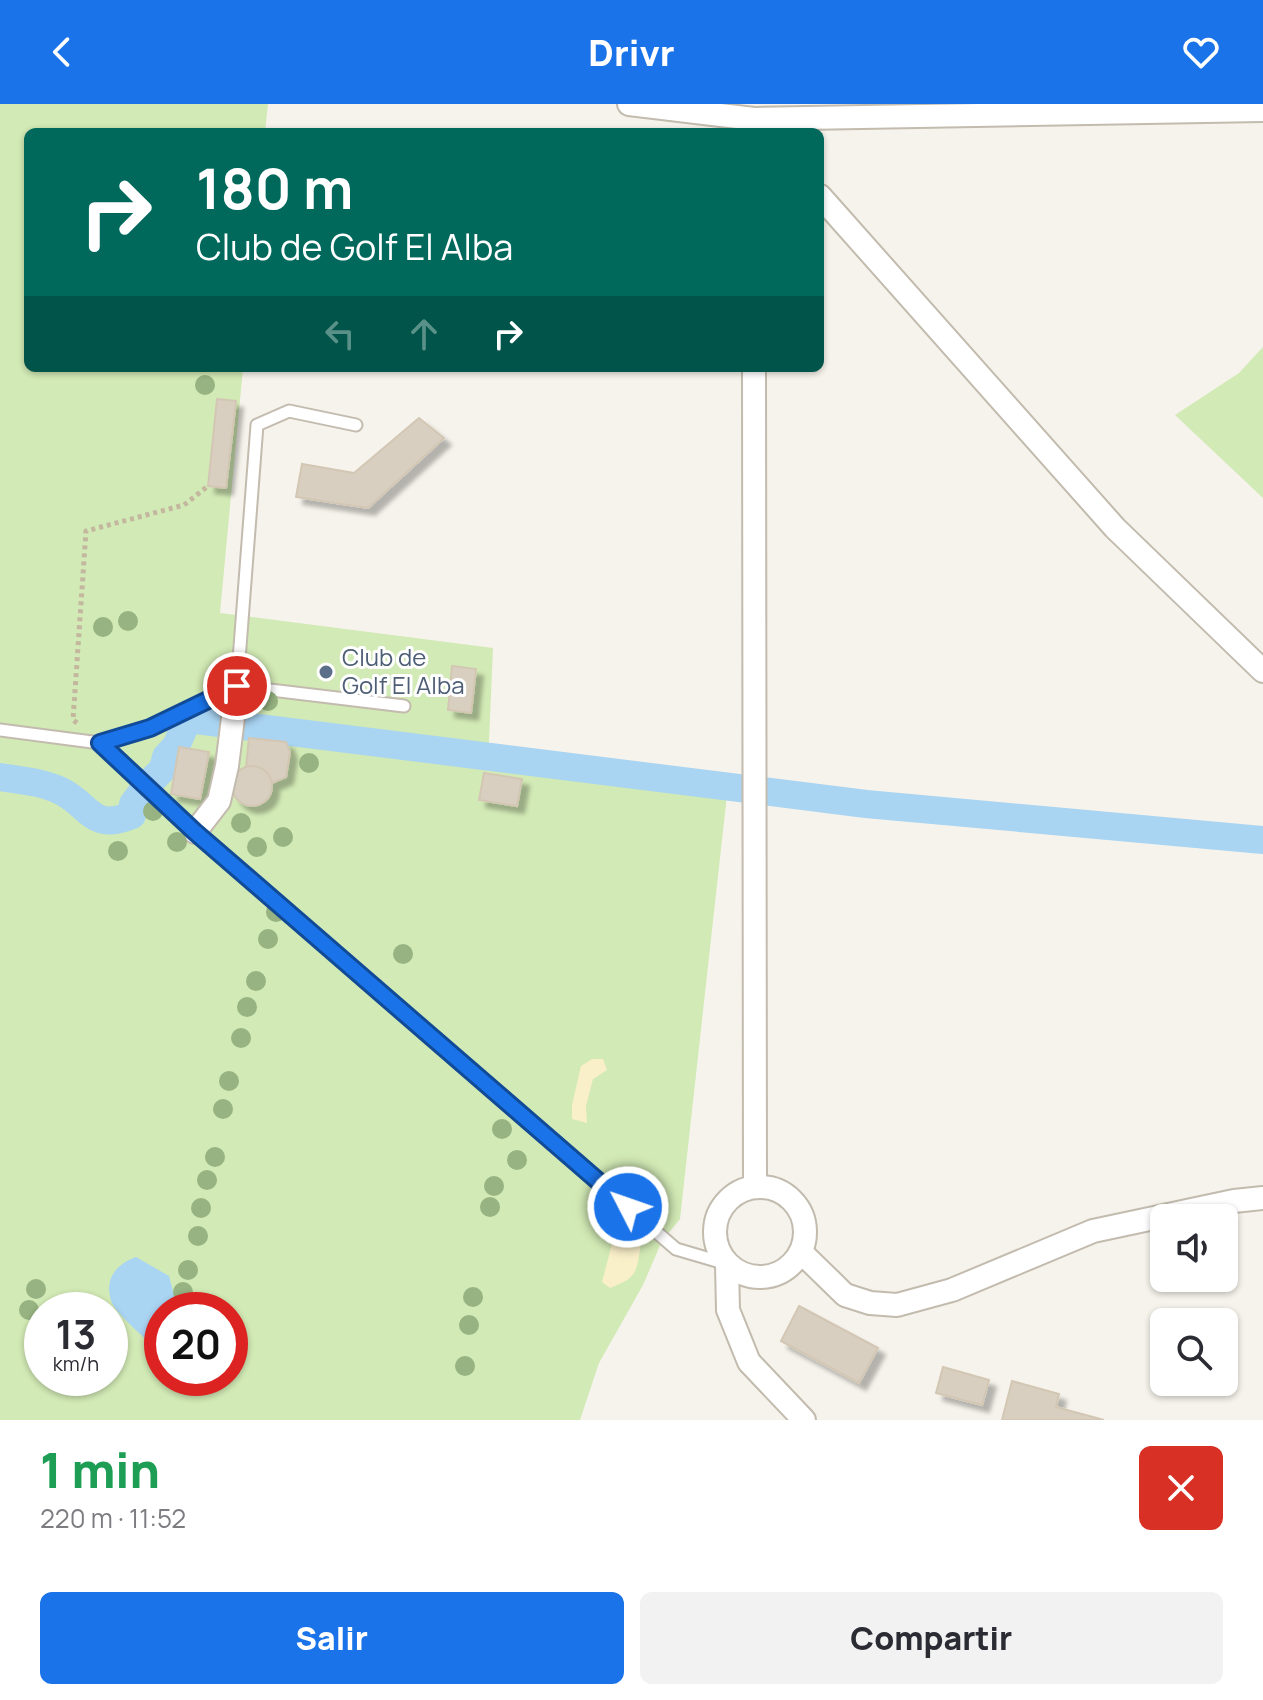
<!DOCTYPE html>
<html lang="es">
<meta charset="utf-8">
<style>
body{margin:0;font-family:Manrope,sans-serif;background:#f2f2f3;color:#2b2b33;height:100vh;display:flex;flex-direction:column;font-size:30px;white-space:nowrap}
*{box-sizing:border-box;margin:0}
p{font-size:26px;color:#7c7c81}
.icon{flex:none;width:44px;height:44px;fill:none;stroke:currentColor;stroke-width:2;stroke-linecap:round;stroke-linejoin:round}
.map{position:relative;height:1316px;overflow:hidden}
.panel{display:flex;flex-direction:column;background:#fff;flex:1}
.panel>*{flex:none}
.guide{position:absolute;left:24px;top:24px;width:800px;height:244px;border-radius:12px;box-shadow:0 2px 6px #0004;background:#00695c;color:#fff;overflow:hidden}
.tools{position:absolute;left:1150px;top:1100px;display:grid;gap:16px}
.tools a{display:grid;place-items:center;width:88px;height:88px;border-radius:12px;background:#fff;box-shadow:0 2px 6px #0004;font-size:40px}
.speed{position:absolute;left:24px;top:1188px;display:flex;gap:16px;font-size:40px;font-weight:700;text-align:center}
.speed>*{display:grid;place-content:center;width:104px;height:104px;border-radius:50%;background:#fff;box-shadow:0 2px 6px #0004;line-height:1}
.speed small{font-size:20px;font-weight:400}
.speed .limit{border:12px solid #d22;background:#fff;color:#111}
.pin{position:absolute;display:grid;place-items:center;width:68px;height:68px;color:#fff;margin:-34px;border:4px solid #fff;border-radius:50%;box-shadow:0 2px 8px #0007}
.me{position:absolute;width:88px;margin:-44px;rotate:311deg;stroke-linejoin:round;filter:drop-shadow(0 0 6px #0008)}
.turn{display:flex;align-items:center;gap:28px;height:168px;padding:0 40px;font-size:36px}
.turn .icon{width:104px;height:104px;stroke-width:2.5}
.turn b{display:block;font-size:56px;line-height:68px}
.lanes{display:flex;align-items:center;height:76px;padding:0 40px;background:#0003;justify-content:center;gap:40px;direction:ltr}
.lanes .off{opacity:.35}
.round{display:grid;place-items:center;flex:none;width:84px;height:84px;border-radius:12px;background:#f2f2f3}
.head{display:flex;align-items:center;justify-content:space-between;height:136px;padding:0 40px}
h1{font-size:48px;font-weight:800;line-height:60px;color:#1e9e55}
.action{display:flex;gap:16px;margin-top:auto;padding:16px 40px}
.action a{flex:1;height:92px;border-radius:12px;background:#1a73e8;color:#fff;font-size:32px;font-weight:800;line-height:92px;text-align:center}
.action a+a{background:#f2f2f3;color:#2b2b33}
header{display:flex;justify-content:space-between;align-items:center;height:104px;padding:0 40px;background:#1a73e8;color:#fff;font-size:36px;font-weight:800}
.map>svg:first-child{display:block}
.green{fill:#d2eab5;fill-rule:evenodd}
.sand{fill:#f9efc9}
.water{fill:#a9d4f2}
.lines{fill:none;stroke-linecap:round;stroke-linejoin:round}
.canal{stroke:#a9d4f2;stroke-width:28}
.building{fill:#d8cfc1;stroke:#d3c7b4;stroke-width:2;filter:url(#shadow)}
.lane-casing{stroke:#c2bbae;stroke-width:15}
.street-casing{stroke:#c2bbae;stroke-width:26}
.path{stroke:#c4b79f;stroke-width:5;stroke-dasharray:4 4;stroke-linecap:butt}
.lane{stroke:#fff;stroke-width:11}
.street{stroke:#fff;stroke-width:22}
.tree{fill:#97b381}
.route-casing{stroke:#114b97;stroke-width:20}
.route{stroke:#1a73e8;stroke-width:14}
.service-dot{fill:#5c6f8a;stroke:#fff;stroke-width:3}
.labels{text-anchor:middle;stroke-width:6;stroke-linejoin:round;paint-order:stroke}
.service-label{font-size:24px;fill:#4e5e75;stroke:#fff;text-anchor:start}
</style>
<header><svg class="icon" aria-label="back" viewBox="0 0 24 24"><path d="M15 5l-7 7 7 7"/></svg>Drivr<svg class="icon" aria-label="heart" viewBox="0 0 24 24"><path d="M12 20l-8-8c-3-5 5-10 8-4 3-6 11-1 8 4z"/></svg></header>
<div class="map">
<svg width="1263" height="1316" viewBox="0 0 1263 1316">
<defs>
<filter id="shadow"><feDropShadow dx="7" dy="7" stdDeviation="2" flood-color="#0004"/></filter>
</defs>
<rect width="100%" height="100%" fill="#f6f3ec"/>
<!-- green -->
<g class="green">
<path d="M0,0H268L265,28H28V264H243L220,509L493,544L488,661L727,691L680,1115L662,1137L643,1181L599,1259L580,1316H0ZM42,1206H110V1274H42ZM162,1206H230V1274H162Z"/>
<polygon points="1263,243 1263,394 1175,311 1239,269"/>
</g>
<!-- sand -->
<g class="sand">
<polygon points="592,955 603,955 607,966 593,975 586,1002 587,1019 572,1015 572,1001 581,962"/>
<path d="M627,1126L636,1127C641,1137 641,1141 639,1152C636,1174 629,1176 610,1184L602,1178L613,1136Z"/>
</g>
<!-- water -->
<path class="water" d="M136,1153L169,1172L178,1206H162V1250C152,1241 116,1209 112,1199C103,1176 116,1160 136,1153Z"/>
<g class="lines">
<!-- canal -->
<path class="canal" d="M0,673C20,676 42,678 61,687C91,702 91,728 132,711L133,700L147,681L163,665L166,653L176,642L188,615L866,700L1263,736"/>
</g>
<!-- building -->
<g class="building">
<polygon points="217,295 236,297 226,384 208,382"/>
<polygon points="419,314 444,334 368,404 296,393 302,360 354,369"/>
<polygon points="452,562 476,565 471,609 448,606"/>
<polygon points="249,634 286,638 290,648 286,673 272,679 267,669 261,664 246,663"/>
<polygon points="179,643 209,648 200,695 171,690"/>
<circle cx="252" cy="682" r="20"/>
<polygon points="484,669 522,675 517,702 479,696"/>
<polygon points="799,1202 878,1244 859,1279 781,1237"/>
<polygon points="943,1263 989,1276 982,1301 936,1289"/>
<polygon points="1012,1277 1059,1290 1056,1303 1104,1316 1002,1316"/>
</g>
<g class="lines">
<!-- lane casing -->
<g class="lane-casing">
<g id="lane">
<polyline points="237,582 257,321 289,307 356,321"/>
<polyline points="0,626 100,639 195,728 676,1145 727,1160"/>
<polyline points="100,639 150,624 237,582 404,602"/>
</g>
</g>
<!-- street casing -->
<g class="street-casing">
<g id="street">
<polyline points="629,0 754,15 1263,6"/>
<polyline points="820,92 1115,424 1263,567"/>
<polyline points="754,264 755,1083"/>
<polyline points="195,728 219,697 227,662 237,582"/>
<circle cx="760" cy="1128" r="45"/>
<polyline points="801,1148 845,1191 870,1199 897,1201 952,1186 1093,1127 1234,1097 1263,1094"/>
<polyline points="727,1160 728,1206 749,1258 804,1316"/>
</g>
</g>
<!-- path -->
<polyline class="path" points="77,619 73,616 86,427 184,401 208,382"/>
<!-- lane -->
<use href="#lane" class="lane"/>
<!-- street -->
<use href="#street" class="street"/>
</g>
<!-- trees -->
<g class="tree">
<circle cx="205" cy="281" r="10"/>
<circle cx="128" cy="517" r="10"/>
<circle cx="103" cy="523" r="10"/>
<circle cx="268" cy="597" r="10"/>
<circle cx="309" cy="659" r="10"/>
<circle cx="153" cy="707" r="10"/>
<circle cx="241" cy="719" r="10"/>
<circle cx="283" cy="733" r="10"/>
<circle cx="177" cy="738" r="10"/>
<circle cx="257" cy="743" r="10"/>
<circle cx="118" cy="747" r="10"/>
<circle cx="276" cy="808" r="10"/>
<circle cx="268" cy="835" r="10"/>
<circle cx="403" cy="850" r="10"/>
<circle cx="256" cy="877" r="10"/>
<circle cx="247" cy="903" r="10"/>
<circle cx="241" cy="934" r="10"/>
<circle cx="229" cy="977" r="10"/>
<circle cx="223" cy="1005" r="10"/>
<circle cx="502" cy="1025" r="10"/>
<circle cx="215" cy="1053" r="10"/>
<circle cx="517" cy="1056" r="10"/>
<circle cx="207" cy="1076" r="10"/>
<circle cx="494" cy="1082" r="10"/>
<circle cx="490" cy="1103" r="10"/>
<circle cx="201" cy="1104" r="10"/>
<circle cx="198" cy="1132" r="10"/>
<circle cx="188" cy="1166" r="10"/>
<circle cx="36" cy="1185" r="10"/>
<circle cx="183" cy="1188" r="10"/>
<circle cx="473" cy="1193" r="10"/>
<circle cx="29" cy="1206" r="10"/>
<circle cx="469" cy="1221" r="10"/>
<circle cx="465" cy="1262" r="10"/>
</g>
<g class="lines">
<!-- route casing -->
<g class="route-casing">
<polyline id="route" points="237,582 150,624 100,639 195,728 628,1103"/>
</g>
<!-- route -->
<use href="#route" class="route"/>
</g>
<!-- markers -->
<circle class="service-dot" cx="326" cy="568" r="8"/>
<g class="labels">
<!-- service labels -->
<g class="service-label">
<text x="342" y="562">Club de<tspan x="342" dy="28">Golf El Alba</tspan></text>
</g>
</g>
</svg>
<div class="tools">
<a><svg class="icon" aria-label="sound" viewBox="0 0 24 24"><path d="M4 9h4l5-4v14l-5-4H4zM17 9q2 3 0 6"/></svg></a>
<a><svg class="icon" aria-label="search" viewBox="0 0 24 24"><circle cx="10" cy="10" r="6"/><path d="M15 15l6 6"/></svg></a>
</div>
<div class="speed"><div>13<small>km/h</small></div><div class="limit">20</div></div>
<div class="pin" style="left:237px;top:582px;background:#d93025"><svg class="icon" aria-label="arrive" viewBox="0 0 24 24"><path d="M6 21V4h12l-3 4 3 4H6"/></svg></div>
<svg class="me" style="left:628px;top:1103px" viewBox="-20 -20 40 40"><circle r="17" fill="#1a73e8" stroke="#fff" stroke-width="3"/><path d="M0-11L8 9 0 5-8 9z" fill="#fff"/></svg>
<div class="guide">
<div class="turn"><svg class="icon" aria-label="right" viewBox="0 0 24 24"><path d="M7 20v-9h11M14 6l5 5-5 5"/></svg><div><b>180 m</b>Club de Golf El Alba</div></div>
<div class="lanes"><svg class="icon off" aria-label="left" viewBox="0 0 24 24"><path d="M17 20v-9H6M10 6l-5 5 5 5"/></svg><svg class="icon off" aria-label="ahead" viewBox="0 0 24 24"><path d="M12 20V5M6 11l6-6 6 6"/></svg><svg class="icon" aria-label="right" viewBox="0 0 24 24"><path d="M7 20v-9h11M14 6l5 5-5 5"/></svg></div>
</div>
</div>
<section class="panel">
<div class="head"><div><h1>1 min</h1><p>220 m · 11:52</p></div><a class="round" style="background:#d93025;color:#fff"><svg class="icon" aria-label="close" viewBox="0 0 24 24"><path d="M6 6l12 12M18 6L6 18"/></svg></a></div>
<div class="action"><a>Salir</a><a>Compartir</a></div>
</section>
